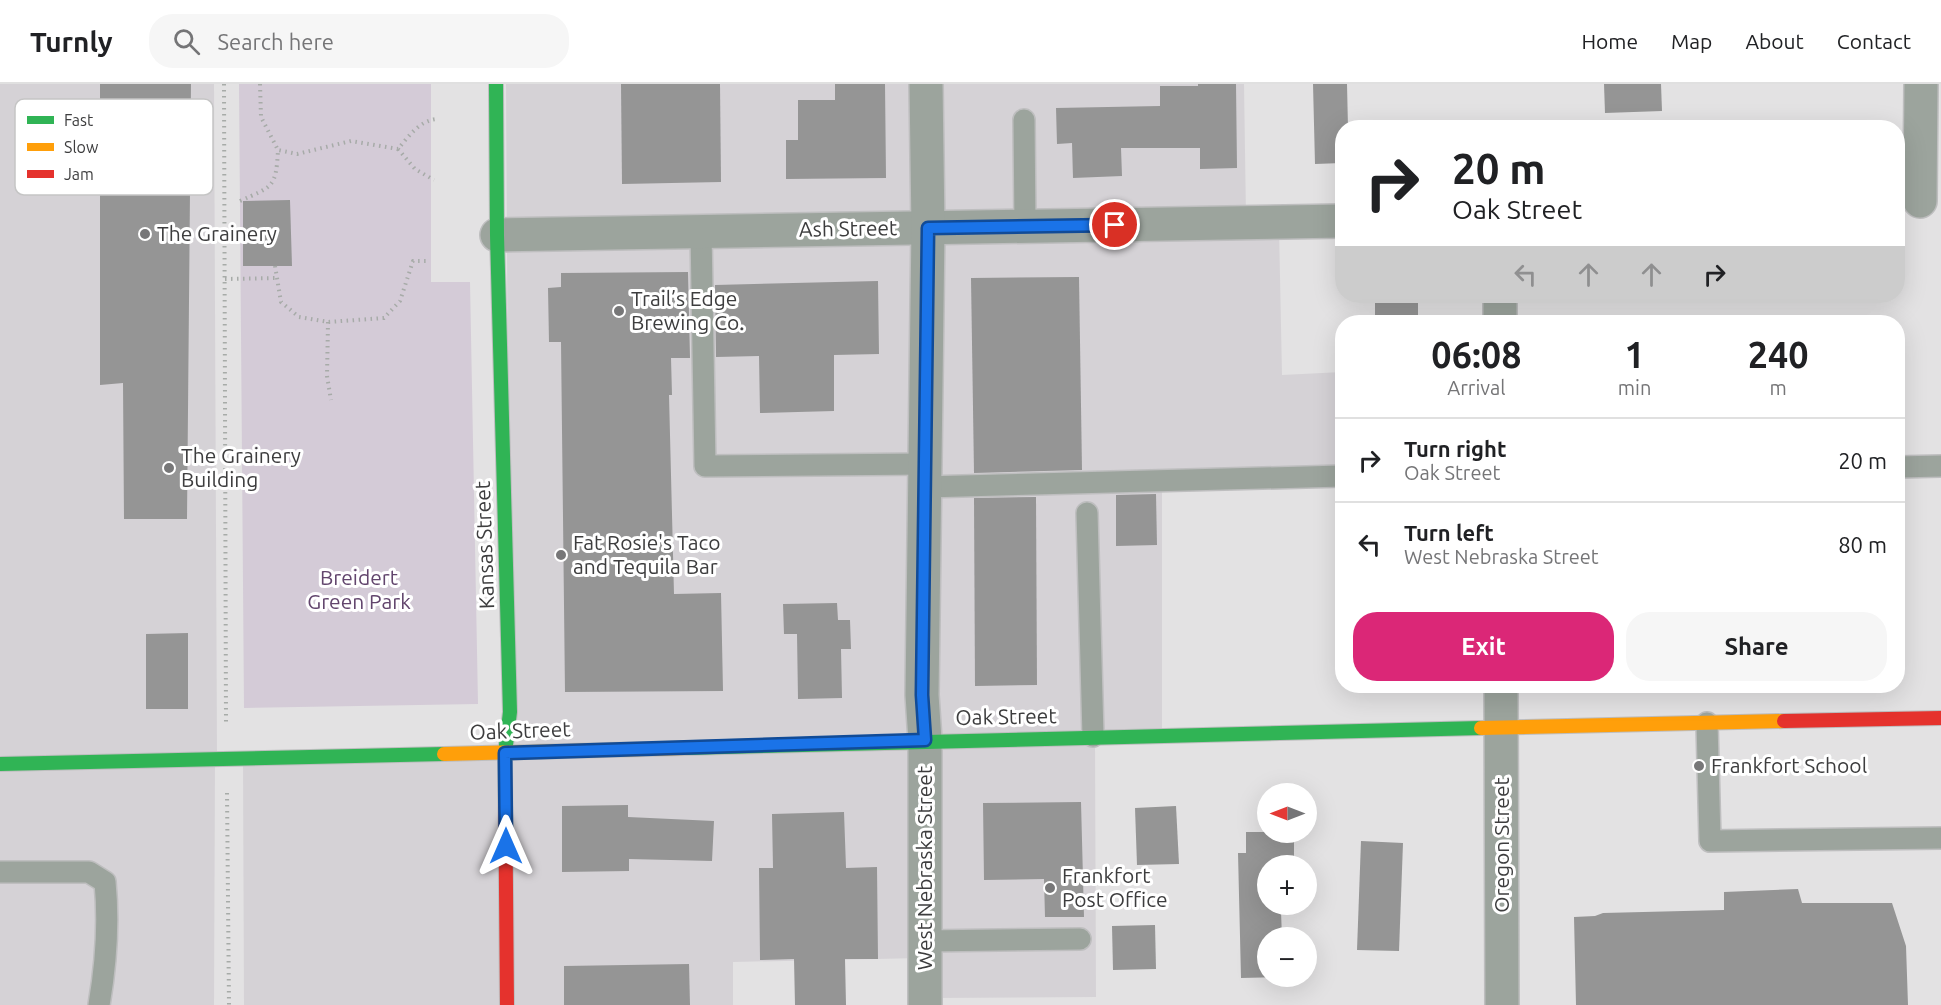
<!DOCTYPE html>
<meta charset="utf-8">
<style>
body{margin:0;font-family:Ubuntu,sans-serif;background:#f6f6f6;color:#202124;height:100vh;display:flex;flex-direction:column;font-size:22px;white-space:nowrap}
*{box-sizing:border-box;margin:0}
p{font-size:20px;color:#757577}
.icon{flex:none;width:33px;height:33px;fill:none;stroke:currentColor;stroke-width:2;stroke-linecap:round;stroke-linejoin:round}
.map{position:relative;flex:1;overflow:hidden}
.details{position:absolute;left:1335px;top:231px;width:570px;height:378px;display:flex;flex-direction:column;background:#fff;border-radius:24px;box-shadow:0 6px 24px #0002}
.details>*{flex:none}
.hud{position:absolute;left:1335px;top:36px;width:570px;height:183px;border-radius:24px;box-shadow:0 6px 24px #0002;background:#fff;color:#202124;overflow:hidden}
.needle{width:39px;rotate:270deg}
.fabs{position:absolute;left:1257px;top:699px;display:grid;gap:12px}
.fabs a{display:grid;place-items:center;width:60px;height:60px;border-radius:50%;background:#fff;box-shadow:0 6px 24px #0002;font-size:30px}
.pin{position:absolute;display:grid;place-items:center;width:51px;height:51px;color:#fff;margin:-26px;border:3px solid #fff;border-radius:50%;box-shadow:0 2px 6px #0007}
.me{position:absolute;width:66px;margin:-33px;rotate:0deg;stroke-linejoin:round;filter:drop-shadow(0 0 4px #0008)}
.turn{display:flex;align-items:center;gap:21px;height:126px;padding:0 18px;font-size:27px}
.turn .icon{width:78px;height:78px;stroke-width:2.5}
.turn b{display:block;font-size:42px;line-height:51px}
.lanes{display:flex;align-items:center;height:57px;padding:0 18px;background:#0003;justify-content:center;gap:30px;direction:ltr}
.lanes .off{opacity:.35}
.eta{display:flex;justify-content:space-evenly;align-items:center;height:102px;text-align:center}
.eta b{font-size:36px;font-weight:700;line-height:42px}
.action{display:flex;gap:12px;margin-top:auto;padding:12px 18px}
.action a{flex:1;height:69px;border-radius:24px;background:#db2777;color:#fff;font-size:24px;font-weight:700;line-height:69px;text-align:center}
.action a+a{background:#f6f6f6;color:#202124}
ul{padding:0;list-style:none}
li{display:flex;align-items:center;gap:18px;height:84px;padding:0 18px;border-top:2px solid #e0e0e0}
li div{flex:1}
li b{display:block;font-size:22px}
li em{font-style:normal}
header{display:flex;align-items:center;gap:36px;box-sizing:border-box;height:84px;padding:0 30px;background:#fff;border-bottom:2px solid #e0e0e0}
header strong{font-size:28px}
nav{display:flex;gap:33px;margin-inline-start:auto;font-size:21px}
.search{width:420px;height:54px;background:#f6f6f6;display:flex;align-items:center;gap:15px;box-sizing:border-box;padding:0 21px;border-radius:24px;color:#757577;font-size:22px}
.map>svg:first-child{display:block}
.built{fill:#d5d2d6}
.green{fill:#d4cbd7}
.building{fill:#959595}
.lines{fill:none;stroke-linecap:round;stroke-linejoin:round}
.lane-casing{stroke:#bebebf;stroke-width:24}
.street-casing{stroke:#bebebf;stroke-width:36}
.fast-casing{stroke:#bebebf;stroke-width:16}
.slow-casing{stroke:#bebebf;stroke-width:16}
.jam-casing{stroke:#bebebf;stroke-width:16}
.path{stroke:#a7aba8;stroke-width:4;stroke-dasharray:1.5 4.5;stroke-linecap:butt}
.lane{stroke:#9ca49d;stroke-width:21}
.street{stroke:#9ca49d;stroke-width:33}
.fast{stroke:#30b455;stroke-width:14}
.slow{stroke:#ff9f0a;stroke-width:14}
.jam{stroke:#e5322d;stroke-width:14}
.route-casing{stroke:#114b97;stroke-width:15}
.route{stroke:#1a73e8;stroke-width:10}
.poi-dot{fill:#777778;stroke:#fff;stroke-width:2}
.labels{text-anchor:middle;stroke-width:6;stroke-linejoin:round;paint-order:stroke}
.street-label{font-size:21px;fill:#3d3d3e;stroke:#fff}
.poi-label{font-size:21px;fill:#3d3d3e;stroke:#fff;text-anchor:start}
.park-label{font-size:21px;fill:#62456d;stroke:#fff}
.key{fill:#fff;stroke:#c5c5c5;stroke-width:1.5}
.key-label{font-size:16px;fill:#3d3d3e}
</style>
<header>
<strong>Turnly</strong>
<div class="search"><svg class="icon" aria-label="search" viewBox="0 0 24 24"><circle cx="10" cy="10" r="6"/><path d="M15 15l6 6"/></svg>Search here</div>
<nav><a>Home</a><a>Map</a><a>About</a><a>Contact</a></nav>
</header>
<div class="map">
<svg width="1941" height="921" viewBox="0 0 1941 921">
<rect width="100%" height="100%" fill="#e3e2e3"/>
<!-- built -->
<g class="built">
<polygon points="0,0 214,0 217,669 0,674"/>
<polygon points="506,0 917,0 918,649 510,661"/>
<polygon points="931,0 1244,0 1246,134 933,139"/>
<polygon points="1279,144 1282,291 1342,288 1342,399 1162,405 1162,645 932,651 934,150"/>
<polygon points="1095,660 1096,913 931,914 932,662"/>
<polygon points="921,661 921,874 733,878 733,921 514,921 510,675"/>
<polygon points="500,675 501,921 244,921 243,678"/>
<polygon points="215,679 214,921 0,921 0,684"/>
</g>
<!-- green -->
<polygon class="green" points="239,0 431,0 431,198 470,198 478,620 244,624"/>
<!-- building -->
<g class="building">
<polygon points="100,0 191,0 187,435 124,435 123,299 100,301"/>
<polygon points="621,0 720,0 721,98 622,100"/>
<polygon points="835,0 885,0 886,94 786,95 786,56 798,56 798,16 835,16"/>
<polygon points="1198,0 1236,0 1237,84 1200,85 1200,64 1121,64 1122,92 1073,94 1072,59 1057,60 1056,24 1160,22 1160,2 1198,2"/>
<polygon points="1313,0 1347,0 1348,44 1342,44 1342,79 1315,80"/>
<polygon points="1604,0 1661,0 1662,27 1605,29"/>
<polygon points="290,116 292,182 243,182 243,117"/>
<polygon points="688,188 690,274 671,274 672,311 669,311 674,510 721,509 723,607 565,608 561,258 549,258 548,204 561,203 561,189"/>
<polygon points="1079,193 1082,386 974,389 971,194"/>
<polygon points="878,197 879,270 834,271 834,327 760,329 759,272 716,273 715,201"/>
<rect x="1375" y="212" width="43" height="26"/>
<polygon points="1156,410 1157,461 1116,462 1116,411"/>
<polygon points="1036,413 1037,601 975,602 974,414"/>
<polygon points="837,519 838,536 850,536 851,565 841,565 842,614 798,615 797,550 784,550 783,520"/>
<polygon points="188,549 188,625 146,625 146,550"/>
<polygon points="1081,718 1084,833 1045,833 1044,795 984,796 983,719"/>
<polygon points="628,721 628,733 714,737 712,777 629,775 629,787 562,788 562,722"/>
<polygon points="1176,722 1179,780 1137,781 1135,724"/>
<polygon points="844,728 846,784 877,783 878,875 845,875 846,921 795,921 794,875 760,876 759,784 773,784 772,730"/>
<polygon points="1246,748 1294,748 1294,782 1268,782 1268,820 1295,820 1295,827 1281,827 1282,854 1268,854 1268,892 1284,893 1241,894 1238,769 1246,769"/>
<polygon points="1361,757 1403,759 1399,867 1357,866"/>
<polygon points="1798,805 1802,819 1892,819 1906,862 1908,921 1576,921 1574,833 1595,832 1603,829 1724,826 1724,808"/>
<polygon points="1155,841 1156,885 1113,886 1112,842"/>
<polygon points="689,880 690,921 564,921 564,882"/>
</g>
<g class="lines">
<!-- lane casing -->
<g class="lane-casing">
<g id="lane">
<polyline points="1024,36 1025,142"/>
<polyline points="701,148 705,382 925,380"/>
<polyline points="1898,383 1941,382"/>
<polyline points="925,403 1342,392"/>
<polyline points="1087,429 1093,652"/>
<polyline points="1707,639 1710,757 1941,754"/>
<path d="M0,788H89L105,798C109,839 106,880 99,921"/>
<polyline points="925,857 1080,855"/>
</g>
</g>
<!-- street casing -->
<g class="street-casing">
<g id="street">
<polyline points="1920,117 1921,0"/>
<polyline points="497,151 1342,137"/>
<polyline points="1500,212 1500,238"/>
<polyline points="1501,602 1502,921"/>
<polyline points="925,921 925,656 922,611 928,144 926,0"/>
</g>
</g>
<!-- fast casing -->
<g class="fast-casing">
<g id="fast">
<polyline points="496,0 497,151 510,628 505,669 505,687"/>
<polyline points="685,664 1481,644"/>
<polyline points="0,680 444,670"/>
</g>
</g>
<!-- slow casing -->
<g class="slow-casing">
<g id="slow">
<polyline points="1481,644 1784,637"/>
<polyline points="444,670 685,664"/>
</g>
</g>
<!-- jam casing -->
<g class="jam-casing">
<g id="jam">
<polyline points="1784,637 1941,634"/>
<polyline points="505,687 507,921"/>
</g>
</g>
<!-- path -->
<g class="path">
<polyline points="224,0 226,641"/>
<polyline points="260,0 261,33 278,66"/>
<polyline points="398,65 415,85 434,96"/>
<path d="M240,117C273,102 276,104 278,66L297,70L351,57L398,65C408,53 419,37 436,35"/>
<polyline points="275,182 281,218 299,233 328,238 384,234 400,217 413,177 430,177"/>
<polyline points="225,195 278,194"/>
<polyline points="328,238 327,292 331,316"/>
<polyline points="227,709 229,921"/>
</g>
<!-- lane -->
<use href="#lane" class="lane"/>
<!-- street -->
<use href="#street" class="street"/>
<!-- fast -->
<use href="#fast" class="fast"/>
<!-- slow -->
<use href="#slow" class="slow"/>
<!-- jam -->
<use href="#jam" class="jam"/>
</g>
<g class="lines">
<!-- route casing -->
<g class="route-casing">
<polyline id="route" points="506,762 505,669 925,656 922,611 928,144 1115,141"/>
</g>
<!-- route -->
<use href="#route" class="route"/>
</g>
<!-- markers -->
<g class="poi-dot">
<circle cx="145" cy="150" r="6"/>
<circle cx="619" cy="227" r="6"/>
<circle cx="169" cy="384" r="6"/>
<circle cx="561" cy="471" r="6"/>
<circle cx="1699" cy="682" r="6"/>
<circle cx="1050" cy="804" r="6"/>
</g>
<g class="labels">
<!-- street labels -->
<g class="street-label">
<text transform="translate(848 145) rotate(-1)" y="7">Ash Street</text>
<text transform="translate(485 461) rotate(-92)" y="7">Kansas Street</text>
<text transform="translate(1006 633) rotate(-1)" y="7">Oak Street</text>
<text transform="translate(520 647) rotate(-2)" y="7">Oak Street</text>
<text transform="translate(1502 761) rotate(-90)" y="7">Oregon Street</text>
<text transform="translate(925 784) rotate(-90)" y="7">West Nebraska Street</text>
</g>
<!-- poi labels -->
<g class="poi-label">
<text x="157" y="157">The Grainery</text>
<text x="631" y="222">Trail’s Edge<tspan x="631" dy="24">Brewing Co.</tspan></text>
<text x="181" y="379">The Grainery<tspan x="181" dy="24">Building</tspan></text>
<text x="573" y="466">Fat Rosie's Taco<tspan x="573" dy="24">and Tequila Bar</tspan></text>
<text x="1711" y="689">Frankfort School</text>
<text x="1062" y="799">Frankfort<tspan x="1062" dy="24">Post Office</tspan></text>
</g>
<!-- park labels -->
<g class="park-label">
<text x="359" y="501">Breidert<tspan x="359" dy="24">Green Park</tspan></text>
</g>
</g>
<!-- legend -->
<rect x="15" y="15" width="198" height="96" rx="9" class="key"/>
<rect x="27" y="32" width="27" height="8" fill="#30b455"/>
<rect x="27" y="59" width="27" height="8" fill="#ff9f0a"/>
<rect x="27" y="86" width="27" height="8" fill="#e5322d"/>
<g class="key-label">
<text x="64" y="42">Fast</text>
<text x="64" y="69">Slow</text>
<text x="64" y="96">Jam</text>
</g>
</svg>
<div class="fabs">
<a><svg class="needle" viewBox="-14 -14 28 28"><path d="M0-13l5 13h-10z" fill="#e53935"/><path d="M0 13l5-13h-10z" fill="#757577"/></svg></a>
<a>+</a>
<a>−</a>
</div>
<div class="pin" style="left:1115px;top:141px;background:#d93025"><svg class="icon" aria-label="arrive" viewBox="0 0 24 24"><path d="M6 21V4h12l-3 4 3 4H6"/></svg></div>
<svg class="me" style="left:506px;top:762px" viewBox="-20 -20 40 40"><path d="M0-17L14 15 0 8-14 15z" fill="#1a73e8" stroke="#fff" stroke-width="4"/></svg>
<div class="hud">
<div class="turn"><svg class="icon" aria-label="right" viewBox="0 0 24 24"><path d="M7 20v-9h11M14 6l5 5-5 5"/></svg><div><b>20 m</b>Oak Street</div></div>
<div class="lanes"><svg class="icon off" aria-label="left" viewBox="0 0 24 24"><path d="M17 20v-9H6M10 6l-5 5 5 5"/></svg><svg class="icon off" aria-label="ahead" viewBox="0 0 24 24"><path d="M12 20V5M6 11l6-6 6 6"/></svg><svg class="icon off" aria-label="ahead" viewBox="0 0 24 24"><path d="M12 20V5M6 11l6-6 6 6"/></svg><svg class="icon" aria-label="right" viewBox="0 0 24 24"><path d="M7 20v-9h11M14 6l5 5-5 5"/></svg></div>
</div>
<section class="details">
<div class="eta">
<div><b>06:08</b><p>Arrival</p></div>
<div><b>1</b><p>min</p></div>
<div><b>240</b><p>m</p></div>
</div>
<ul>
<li><svg class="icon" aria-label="right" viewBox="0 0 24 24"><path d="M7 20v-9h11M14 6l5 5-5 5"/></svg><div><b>Turn right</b><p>Oak Street</p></div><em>20 m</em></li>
<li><svg class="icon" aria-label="left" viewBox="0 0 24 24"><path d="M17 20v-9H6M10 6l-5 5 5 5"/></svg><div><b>Turn left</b><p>West Nebraska Street</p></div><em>80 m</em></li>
</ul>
<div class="action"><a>Exit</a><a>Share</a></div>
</section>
</div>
